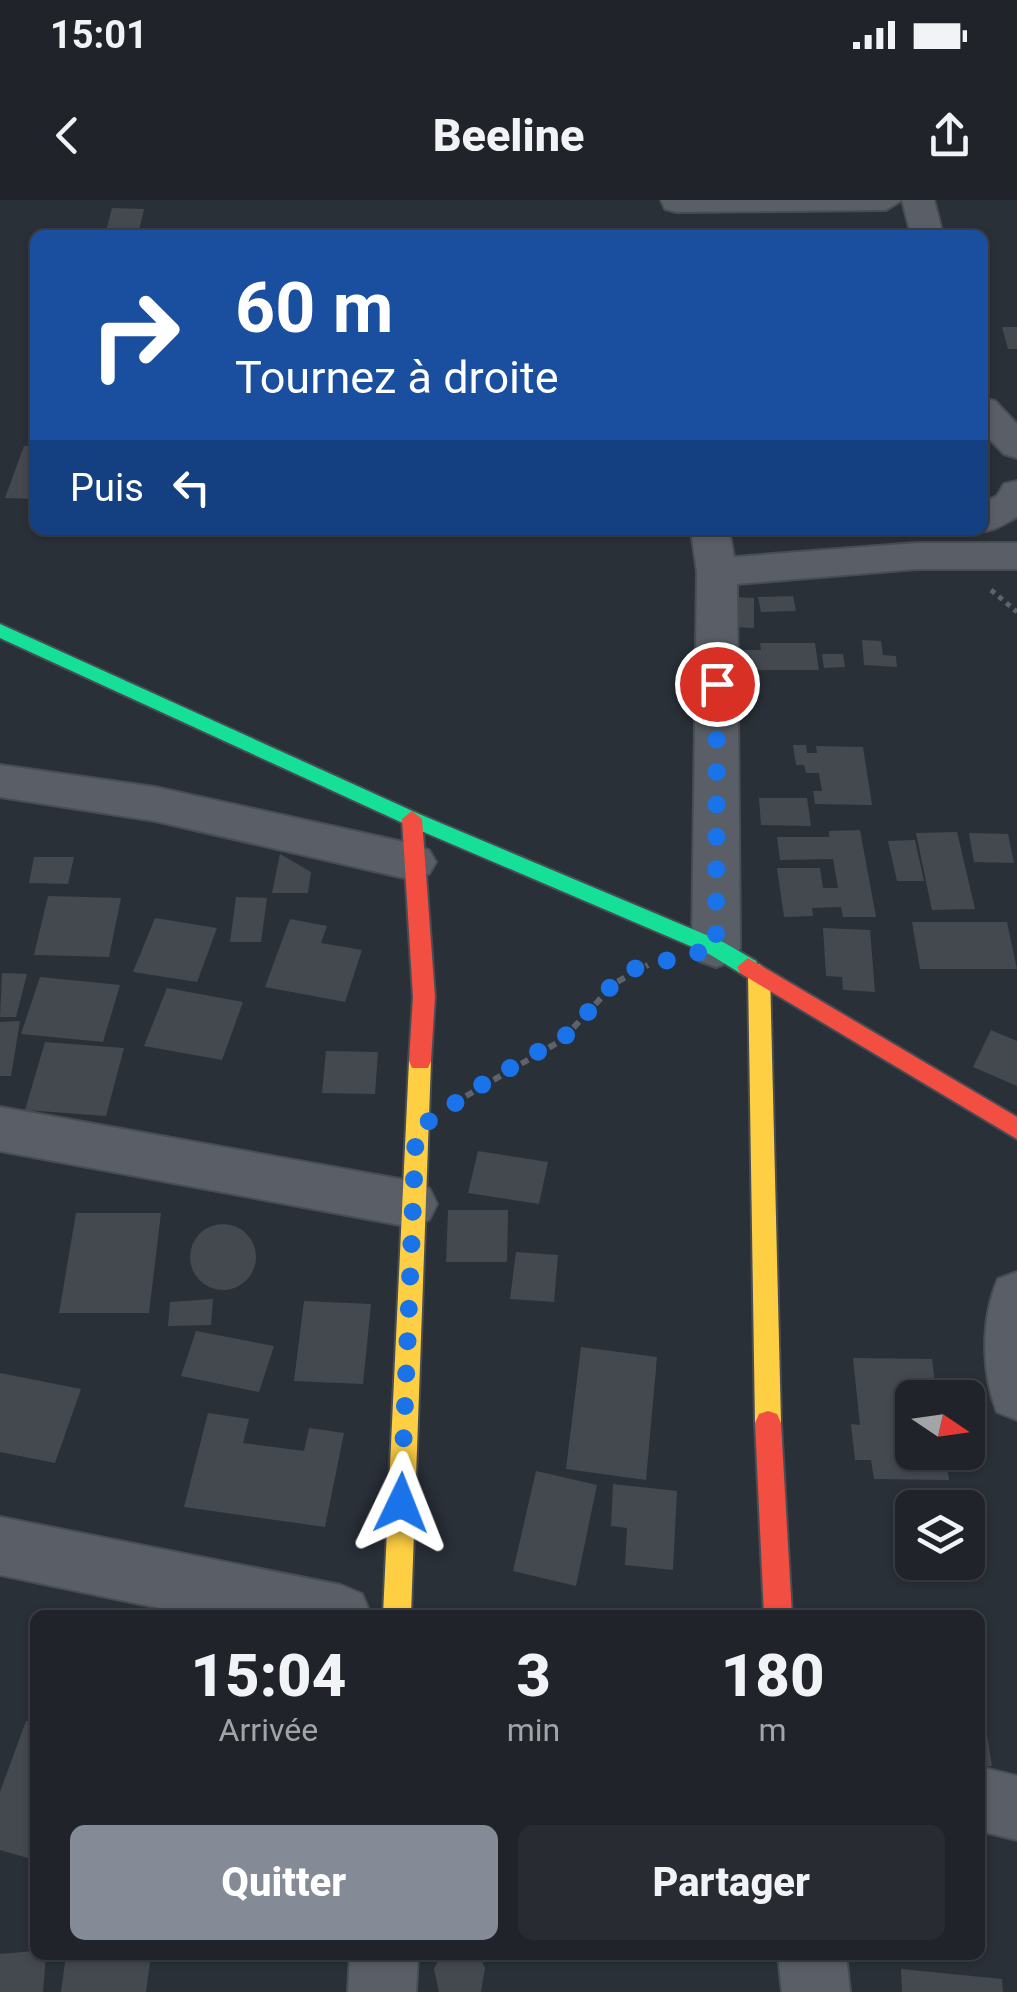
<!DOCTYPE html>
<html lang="fr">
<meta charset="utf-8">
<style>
body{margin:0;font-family:Roboto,sans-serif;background:#282c32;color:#f1f3f6;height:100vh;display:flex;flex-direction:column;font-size:38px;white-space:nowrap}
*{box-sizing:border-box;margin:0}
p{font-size:32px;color:#a2a4a8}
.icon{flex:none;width:55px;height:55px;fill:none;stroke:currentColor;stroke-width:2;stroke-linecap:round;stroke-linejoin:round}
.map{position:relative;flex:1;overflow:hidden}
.side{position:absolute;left:30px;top:1410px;width:955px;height:350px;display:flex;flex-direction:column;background:#20242a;border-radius:15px;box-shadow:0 2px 8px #0004,0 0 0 2px #3d4147}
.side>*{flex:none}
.top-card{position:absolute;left:30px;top:30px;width:958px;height:305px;border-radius:15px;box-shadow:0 2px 8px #0004,0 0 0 2px #3d4147;background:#1a4fa0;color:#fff;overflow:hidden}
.needle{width:65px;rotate:103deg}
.tools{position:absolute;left:895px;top:1180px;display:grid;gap:20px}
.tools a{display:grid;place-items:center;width:90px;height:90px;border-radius:15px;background:#20242a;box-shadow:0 2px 8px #0004,0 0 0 2px #3d4147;font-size:50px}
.pin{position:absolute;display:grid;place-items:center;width:85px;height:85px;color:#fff;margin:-42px;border:5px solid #fff;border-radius:50%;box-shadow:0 2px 10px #0007}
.me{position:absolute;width:110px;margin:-55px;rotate:2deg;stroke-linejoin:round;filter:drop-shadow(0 0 8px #0008)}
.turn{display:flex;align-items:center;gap:35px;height:210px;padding:0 40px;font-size:45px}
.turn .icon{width:130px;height:130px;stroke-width:2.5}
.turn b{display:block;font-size:70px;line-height:85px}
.then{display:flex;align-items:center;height:95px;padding:0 40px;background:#0003;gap:20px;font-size:38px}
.eta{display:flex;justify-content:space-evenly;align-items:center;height:170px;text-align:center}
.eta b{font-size:60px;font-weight:800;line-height:70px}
.action{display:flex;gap:20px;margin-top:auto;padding:20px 40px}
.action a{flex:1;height:115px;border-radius:15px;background:#848b96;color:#fff;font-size:40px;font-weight:800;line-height:115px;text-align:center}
.action a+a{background:#282c32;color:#f1f3f6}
.status{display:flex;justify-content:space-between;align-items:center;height:70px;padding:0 50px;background:#20242a;direction:ltr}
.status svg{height:28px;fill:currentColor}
header{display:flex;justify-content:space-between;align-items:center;height:130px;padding:0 40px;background:#20242a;font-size:45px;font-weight:800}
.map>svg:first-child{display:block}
.building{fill:#444950}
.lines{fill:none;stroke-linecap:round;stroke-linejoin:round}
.street-casing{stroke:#484c53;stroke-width:4}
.fast-casing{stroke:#484c53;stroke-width:4}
.slow-casing{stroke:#484c53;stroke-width:4}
.jam-casing{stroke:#484c53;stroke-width:4}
.path-far1{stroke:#5d636a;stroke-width:5;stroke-dasharray:5 5;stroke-linecap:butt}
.path{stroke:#5d636a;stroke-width:6;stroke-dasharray:8 8;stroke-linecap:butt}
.street{fill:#5a5e66;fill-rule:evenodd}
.fast{fill:#16e098;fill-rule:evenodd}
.slow{fill:#ffcf43;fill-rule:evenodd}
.jam{fill:#f24e42;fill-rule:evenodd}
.route{stroke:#1a73e8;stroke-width:18;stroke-dasharray:0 32.4}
</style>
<div class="status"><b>15:01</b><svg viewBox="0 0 49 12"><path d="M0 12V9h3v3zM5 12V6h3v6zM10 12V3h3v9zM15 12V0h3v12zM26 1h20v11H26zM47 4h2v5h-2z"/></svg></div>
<header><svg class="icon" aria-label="back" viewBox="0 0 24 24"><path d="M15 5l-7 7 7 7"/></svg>Beeline<svg class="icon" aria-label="share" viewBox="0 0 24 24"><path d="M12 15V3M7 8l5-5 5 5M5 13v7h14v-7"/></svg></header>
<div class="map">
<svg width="1017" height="1792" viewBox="0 0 1017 1792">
<rect width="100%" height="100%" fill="#2a3038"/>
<!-- building -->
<g class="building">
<polygon points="112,8 144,9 138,35 105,35"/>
<polygon points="1002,127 1017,127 1017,149 1008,149"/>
<polygon points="24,246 35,246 35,299 5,298"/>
<polygon points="793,396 796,411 761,412 758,397"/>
<polygon points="732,397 754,398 754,428 732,427"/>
<polygon points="862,440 881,441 883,455 896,456 897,467 864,465"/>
<polygon points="760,443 815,443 819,470 739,470 737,450 761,450"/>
<polygon points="822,454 843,454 845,467 824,468"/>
<polygon points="793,545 806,545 807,553 817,553 816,546 863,547 872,605 815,604 813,591 822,591 819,573 806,573 804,565 796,565"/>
<polygon points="759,598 807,598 811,626 761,625"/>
<polygon points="860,630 876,717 843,717 841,707 812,708 813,716 784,717 777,668 820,668 823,688 838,688 833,659 780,660 777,637 829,637 829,631"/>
<polygon points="957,632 975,709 932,710 916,633"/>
<polygon points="969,633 1008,634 1014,663 974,662"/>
<polygon points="915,640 924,681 897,681 888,641"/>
<polygon points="280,654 311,672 308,693 272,693"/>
<polygon points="34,657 74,657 68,684 29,683"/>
<polygon points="48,696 121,698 109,757 34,755"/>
<polygon points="236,697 267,698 261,742 230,742"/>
<polygon points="155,718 217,728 197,782 133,772"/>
<polygon points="290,719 327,726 321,743 362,750 345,802 265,787"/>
<polygon points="912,722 1007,722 1017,769 920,769"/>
<polygon points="823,728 870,730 875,792 843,790 842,777 826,776"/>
<polygon points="2,773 27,774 16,817 0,817"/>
<polygon points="40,777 120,785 103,842 21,834"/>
<polygon points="167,788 243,802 222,860 144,846"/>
<polygon points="20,821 11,876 0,876 0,822"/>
<polygon points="991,830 1017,841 1017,886 973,867"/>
<polygon points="45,842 124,848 106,916 25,910"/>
<polygon points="326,851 378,852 375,894 322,893"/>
<polygon points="478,951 548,962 539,1004 468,993"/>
<polygon points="448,1010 508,1010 507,1062 446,1062"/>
<polygon points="76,1013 161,1013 149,1113 59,1113"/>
<circle cx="223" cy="1057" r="33"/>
<polygon points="516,1052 558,1055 554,1102 510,1099"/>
<polygon points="213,1099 211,1125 168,1126 170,1102"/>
<polygon points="304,1101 371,1104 363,1184 294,1181"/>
<polygon points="196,1131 274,1146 259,1192 181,1176"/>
<polygon points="581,1147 657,1157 646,1280 566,1269"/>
<polygon points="853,1158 932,1159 937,1198 912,1198 912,1252 945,1252 949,1280 874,1279 871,1260 855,1260 851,1224 860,1225"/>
<polygon points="0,1173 81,1189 55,1263 0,1252"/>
<polygon points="208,1213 249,1219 243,1243 304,1251 309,1228 344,1233 325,1327 184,1307"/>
<polygon points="536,1271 597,1285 576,1386 513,1371"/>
<polygon points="613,1284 677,1291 673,1370 625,1365 627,1328 611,1326"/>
<polygon points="982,1505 992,1566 980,1566"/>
<polygon points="26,1521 35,1523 35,1660 0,1650 0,1592"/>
<polygon points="35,1751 35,1755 46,1755 43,1792 0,1792 0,1754"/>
<polygon points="66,1755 151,1755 146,1792 61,1792"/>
<polygon points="441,1755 479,1755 485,1768 481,1792 439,1792 434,1769"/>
<polygon points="901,1769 1002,1779 1003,1792 902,1792"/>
</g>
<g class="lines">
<!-- street casing -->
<g class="street-casing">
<g id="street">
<polygon points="661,0 934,0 943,35 911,35 902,0 886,10 676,12 665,9"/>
<polygon points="982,198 995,201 1017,224 1017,258 1004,254 982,231"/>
<path d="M1017,281V317C1002,325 989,335 972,330H982V303L997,296L1004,284Z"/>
<polygon points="691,330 729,330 734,357 916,343 1017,343 1017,369 916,369 737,384 740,748 733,761 716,767 699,761 692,748 697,372"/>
<polygon points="0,565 155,587 413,644 429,650 436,662 429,674 413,680 155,621 0,597"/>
<polygon points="0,907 411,981 429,988 437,1004 429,1020 411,1027 0,951"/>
<path d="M1017,1072V1220L997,1212C981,1173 981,1118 998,1079Z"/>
<polygon points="0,1317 341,1385 362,1394 371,1415 193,1415 0,1375"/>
<polygon points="980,1567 1017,1576 1017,1640 980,1631"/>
<polygon points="350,1755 418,1755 416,1792 348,1792"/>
<polygon points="778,1755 846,1755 850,1792 782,1792"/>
</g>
</g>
<!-- fast casing -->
<g class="fast-casing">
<polygon id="fast" points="0,424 419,614 723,742 756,761 759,767 756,773 740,773 709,754 405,624 0,438"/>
</g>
<!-- slow casing -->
<g class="slow-casing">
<g id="slow">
<polygon points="759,764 770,773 781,1223 777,1232 768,1235 759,1232 755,1223 748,773"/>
<polygon points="420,852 428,854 431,861 411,1415 383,1415 409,861 412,854"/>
</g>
</g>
<!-- jam casing -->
<g class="jam-casing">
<g id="jam">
<polygon points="412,611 422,619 435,797 431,861 428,868 412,868 409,861 413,797 402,619"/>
<polygon points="748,758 1017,917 1017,939 740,773 737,767"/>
<polygon points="768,1211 777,1214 781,1223 792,1415 764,1415 755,1223 759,1214"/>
</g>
</g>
<!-- path-far1 -->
<polyline class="path-far1" points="991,390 1017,412"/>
<!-- path -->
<polyline class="path" points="466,896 562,840 615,783 648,765"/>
<!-- street -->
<use href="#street" class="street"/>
<!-- fast -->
<use href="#fast" class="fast"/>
<!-- slow -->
<use href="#slow" class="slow"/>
<!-- jam -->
<use href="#jam" class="jam"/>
</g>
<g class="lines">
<!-- route -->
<polyline class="route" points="401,1303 416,930 483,884 570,833 607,790 633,769 716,748 717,484"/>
</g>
</svg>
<div class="tools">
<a><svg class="needle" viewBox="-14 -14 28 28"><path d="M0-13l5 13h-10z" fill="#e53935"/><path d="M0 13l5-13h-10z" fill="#a2a4a8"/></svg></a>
<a><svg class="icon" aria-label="layers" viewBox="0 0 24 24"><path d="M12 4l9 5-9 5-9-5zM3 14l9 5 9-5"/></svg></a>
</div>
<div class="pin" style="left:717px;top:484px;background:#d93025"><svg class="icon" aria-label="arrive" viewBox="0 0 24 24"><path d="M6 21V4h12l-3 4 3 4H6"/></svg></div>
<svg class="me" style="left:401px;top:1303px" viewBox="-20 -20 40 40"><path d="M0-17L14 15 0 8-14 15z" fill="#1a73e8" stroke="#fff" stroke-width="4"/></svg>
<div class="top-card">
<div class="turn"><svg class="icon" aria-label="right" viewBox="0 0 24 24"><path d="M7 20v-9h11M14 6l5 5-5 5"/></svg><div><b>60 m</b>Tournez à droite</div></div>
<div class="then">Puis<svg class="icon" aria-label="left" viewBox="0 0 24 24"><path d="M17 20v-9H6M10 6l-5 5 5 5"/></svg></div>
</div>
<section class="side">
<div class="eta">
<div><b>15:04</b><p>Arrivée</p></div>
<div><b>3</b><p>min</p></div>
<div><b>180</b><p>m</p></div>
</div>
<div class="action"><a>Quitter</a><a>Partager</a></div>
</section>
</div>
